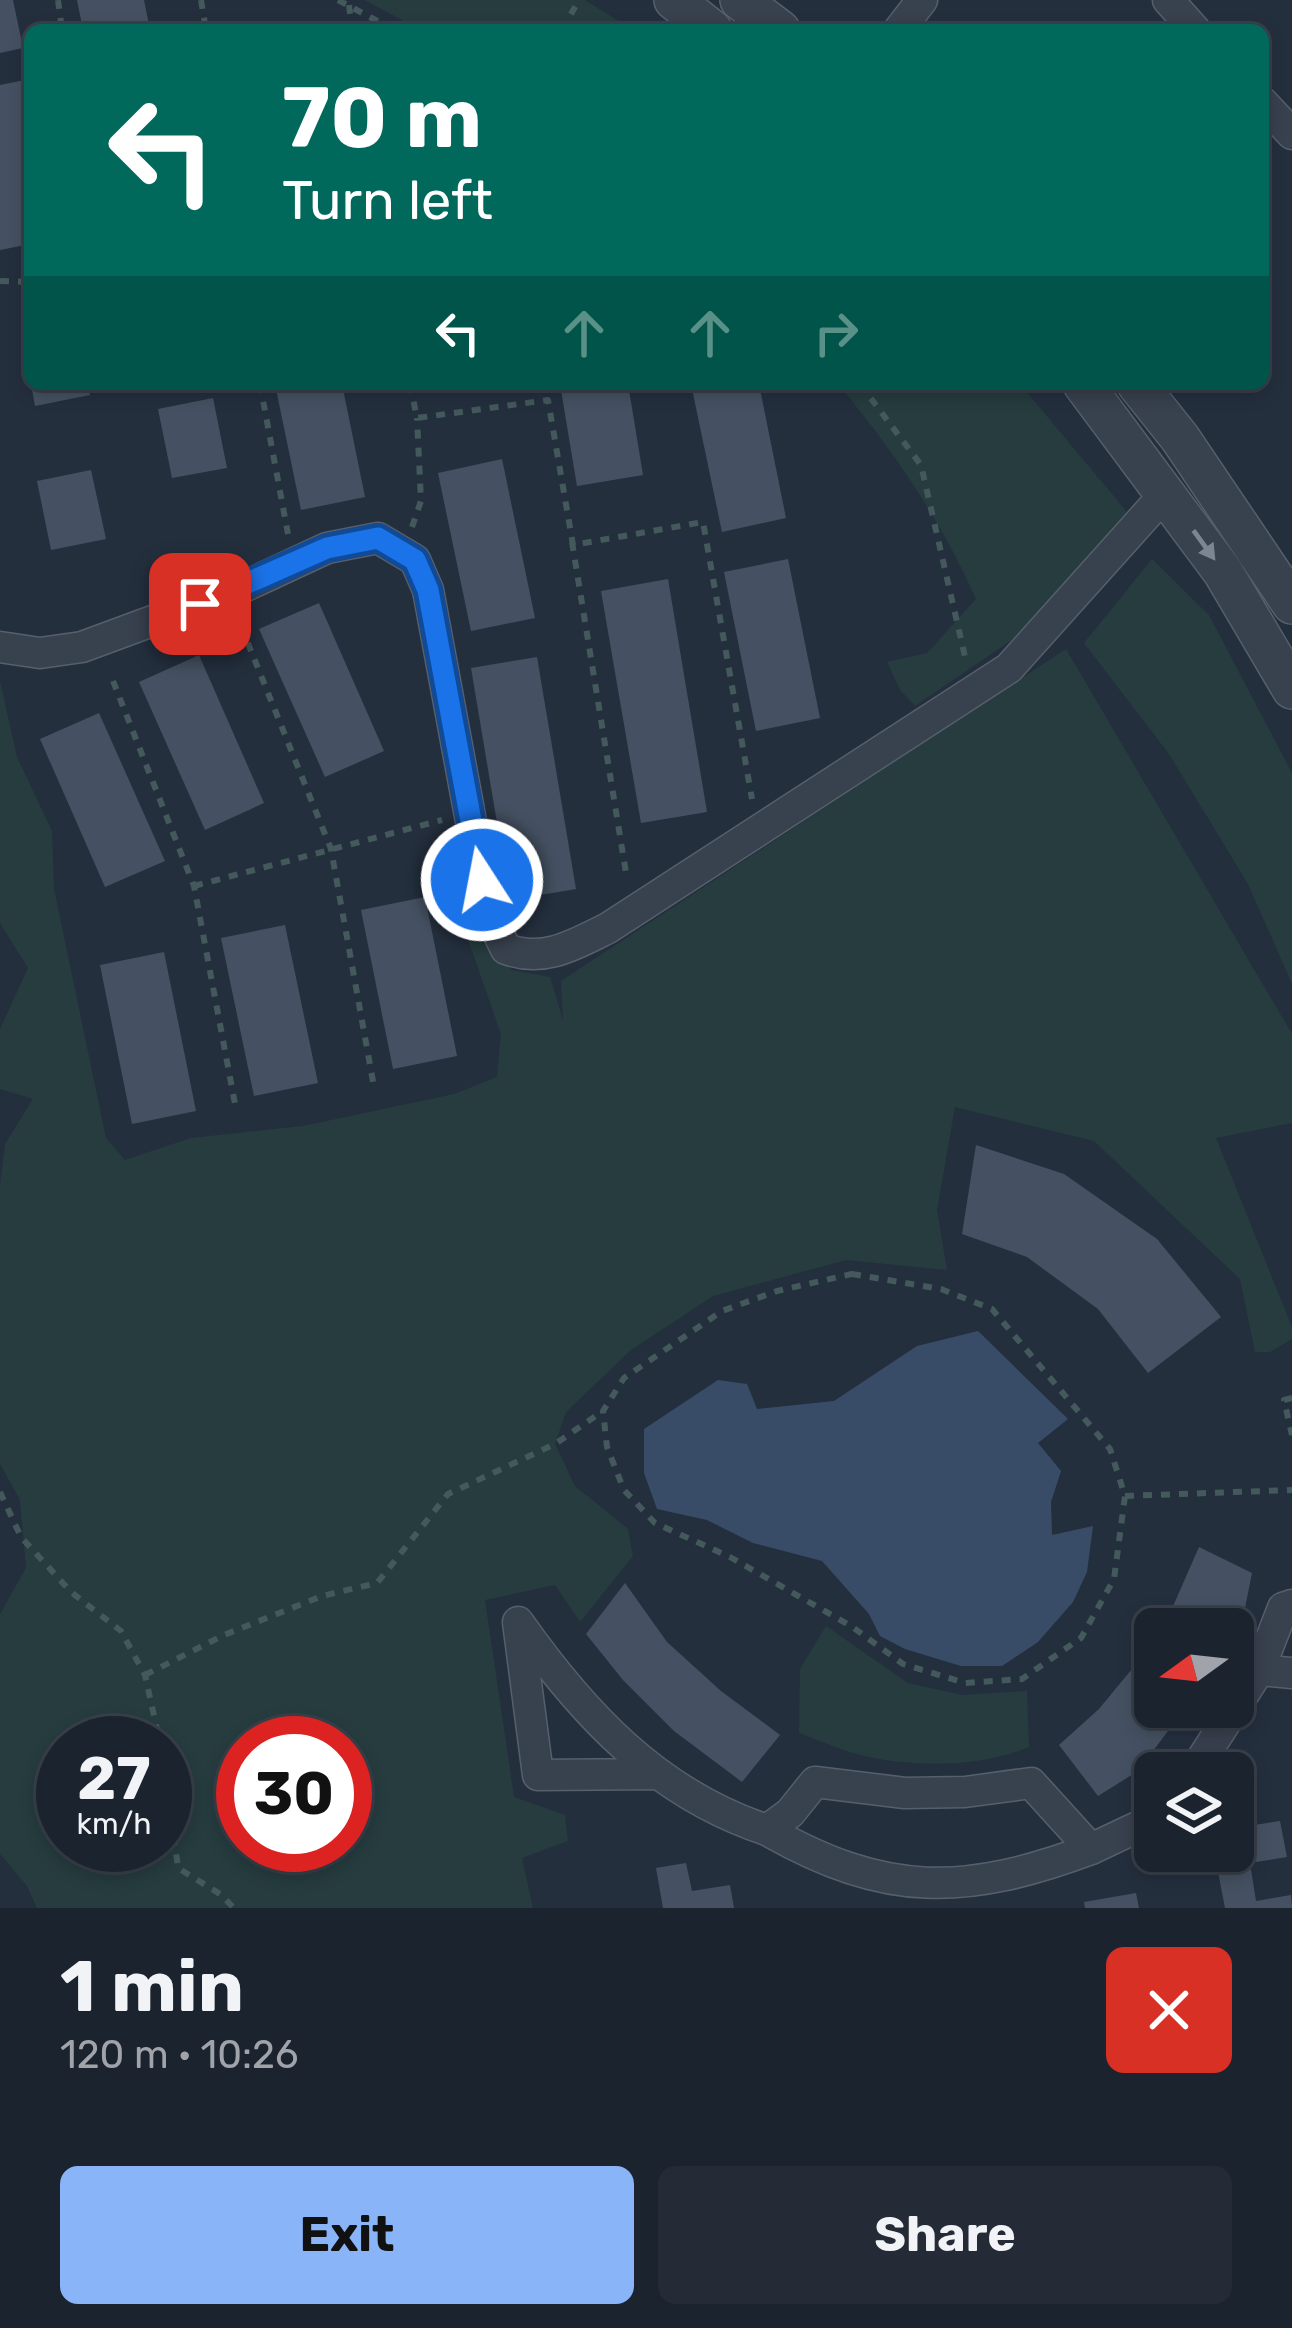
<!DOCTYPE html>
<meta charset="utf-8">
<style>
body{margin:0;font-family:Rubik,sans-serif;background:#242b36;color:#f1f3f6;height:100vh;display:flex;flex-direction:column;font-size:45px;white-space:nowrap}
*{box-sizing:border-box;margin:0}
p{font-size:39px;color:#a0a4aa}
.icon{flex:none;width:66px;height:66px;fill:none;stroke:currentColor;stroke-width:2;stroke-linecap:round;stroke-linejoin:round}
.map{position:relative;height:1908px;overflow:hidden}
.sheet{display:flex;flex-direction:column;background:#1b232e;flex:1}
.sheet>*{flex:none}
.top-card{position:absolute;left:24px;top:24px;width:1245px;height:366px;border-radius:18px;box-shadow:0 6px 18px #0003,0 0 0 3px #39404a;background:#00695c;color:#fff;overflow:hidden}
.needle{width:78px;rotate:255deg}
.buttons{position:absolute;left:1134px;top:1608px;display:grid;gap:24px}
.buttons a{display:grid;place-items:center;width:120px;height:120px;border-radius:18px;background:#1b232e;box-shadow:0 6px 18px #0003,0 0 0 3px #39404a;font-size:60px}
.speed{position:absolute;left:36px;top:1716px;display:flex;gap:24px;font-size:60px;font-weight:700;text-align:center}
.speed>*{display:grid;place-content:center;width:156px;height:156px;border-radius:50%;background:#1b232e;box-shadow:0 6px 18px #0003,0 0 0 3px #39404a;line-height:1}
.speed small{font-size:30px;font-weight:400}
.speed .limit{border:18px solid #d22;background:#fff;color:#111}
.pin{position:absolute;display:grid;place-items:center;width:102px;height:102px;color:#fff;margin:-51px;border-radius:24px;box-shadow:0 6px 18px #0006}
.me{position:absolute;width:132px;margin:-66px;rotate:349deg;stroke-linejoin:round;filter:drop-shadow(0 0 9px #0008)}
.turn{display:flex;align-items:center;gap:42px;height:252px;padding:0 60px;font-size:54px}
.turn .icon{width:156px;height:156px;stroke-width:2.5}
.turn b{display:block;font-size:84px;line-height:102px}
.lanes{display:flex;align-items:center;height:114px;padding:0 60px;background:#0003;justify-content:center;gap:60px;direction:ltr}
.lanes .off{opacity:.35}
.round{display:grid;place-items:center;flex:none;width:126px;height:126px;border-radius:18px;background:#242b36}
.summary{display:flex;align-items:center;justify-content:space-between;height:204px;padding:0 60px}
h1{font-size:72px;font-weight:700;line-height:90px}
.button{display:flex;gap:24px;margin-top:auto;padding:24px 60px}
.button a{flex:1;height:138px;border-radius:18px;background:#8ab4f8;color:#111;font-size:48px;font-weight:700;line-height:138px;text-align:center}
.button a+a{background:#242b36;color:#f1f3f6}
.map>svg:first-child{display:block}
.green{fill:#263c3f;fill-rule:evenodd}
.water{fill:#394c67}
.building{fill:#455162}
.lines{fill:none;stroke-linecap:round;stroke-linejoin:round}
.minor-casing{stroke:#565f6c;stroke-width:33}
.tertiary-casing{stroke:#565f6c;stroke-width:42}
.path{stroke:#44595c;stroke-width:6;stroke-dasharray:9 9;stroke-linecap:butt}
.minor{stroke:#38414e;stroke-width:30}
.tertiary{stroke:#38414e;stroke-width:39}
.oneway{fill:#7c8592}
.route-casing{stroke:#114b97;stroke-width:30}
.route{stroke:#1a73e8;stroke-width:21}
</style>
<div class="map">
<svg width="1292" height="1908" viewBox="0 0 1292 1908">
<rect width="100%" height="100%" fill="#242f3e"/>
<!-- green -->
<g class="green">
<polygon points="365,0 585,0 633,30 420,30"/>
<path d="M838,384H1020L1127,512L1019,635L915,706L900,690L887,662L927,653L976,599C941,520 893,450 838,384Z"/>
<polygon points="1152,559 1209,615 1292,773 1292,984 1248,884 1169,754 1084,643"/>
<path d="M1066,649L1292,1034V1123L1216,1138L1292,1327V1339L1270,1352H1255L1240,1279L1094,1141L955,1107L937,1210L947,1270L846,1260L713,1296L631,1350L566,1412L555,1444L575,1486L628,1529L633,1556L580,1622L555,1585L485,1600L514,1797L565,1815L568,1841L522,1858L533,1908H37L27,1886L0,1854V1614L26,1568L20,1500L0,1464V1186L5,1144L33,1099L0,1089V1029L28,968L0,923V681L17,757L52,831L54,889L106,1138L125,1160L191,1138L303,1126L454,1094L497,1077L501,1034L463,925L512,970L550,977L563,1020L561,981ZM63,1743H165V1845H63ZM243,1743H345V1845H243Z"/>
<path d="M826,1626L908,1683L963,1695L1027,1691L1029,1747C981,1767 912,1768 861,1755C840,1750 819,1740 799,1733L800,1669Z"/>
</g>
<!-- water -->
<polygon class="water" points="978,1331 1068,1419 1038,1443 1061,1471 1051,1502 1052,1535 1093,1526 1087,1572 1073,1602 1038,1642 1002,1666 961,1666 905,1649 880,1636 869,1614 822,1561 753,1543 707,1520 657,1509 644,1473 644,1429 718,1380 747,1384 757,1409 834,1401 917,1346"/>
<!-- building -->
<g class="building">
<polygon points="0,0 13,0 23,48 0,53"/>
<polygon points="77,0 144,0 150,30 83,30"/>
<polygon points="25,80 30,106 30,244 0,250 0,85"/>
<polygon points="31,384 87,384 90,395 35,406"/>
<polygon points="275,384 342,384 365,497 301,510"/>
<polygon points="560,384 628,384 643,475 577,486"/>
<polygon points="691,384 759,384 786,518 722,532"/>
<polygon points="213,398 227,468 172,478 158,409"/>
<polygon points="502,459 535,618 471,631 438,473"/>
<polygon points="91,470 106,539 51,550 37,481"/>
<polygon points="788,559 820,718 756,731 724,572"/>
<polygon points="668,579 707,812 641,823 601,591"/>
<polygon points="319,603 384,751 325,777 259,629"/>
<polygon points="199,655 264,803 205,830 139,682"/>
<polygon points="537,657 576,889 510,900 471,668"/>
<polygon points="99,713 165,861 105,887 40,739"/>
<polygon points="425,897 457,1056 393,1069 361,910"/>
<polygon points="285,925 318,1083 254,1096 221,938"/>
<polygon points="164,952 196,1111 132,1124 100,965"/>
<polygon points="976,1145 1064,1174 1157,1239 1221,1317 1148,1373 1098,1309 1027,1257 962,1234"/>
<polygon points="1199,1547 1252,1573 1243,1618 1236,1629 1163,1629"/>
<polygon points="625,1583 667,1642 721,1691 780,1735 742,1782 674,1731 623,1680 586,1634"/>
<polygon points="1155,1641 1155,1707 1186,1707 1138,1771 1098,1796 1059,1745 1099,1709"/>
<polygon points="1237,1799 1242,1827 1280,1821 1287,1857 1250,1863 1256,1901 1291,1895 1292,1908 1225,1908 1214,1851 1233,1851 1233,1800"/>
<polygon points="686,1863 692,1891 730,1885 734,1908 663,1908 656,1868"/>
<polygon points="1136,1893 1139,1908 1085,1908 1084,1902"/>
</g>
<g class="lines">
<!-- minor casing -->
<g class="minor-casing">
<g id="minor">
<polyline points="1168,0 1195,30"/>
<polyline points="899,30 922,0"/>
<polyline points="1263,103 1292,134"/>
<path d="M0,647L40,653L82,647L239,589L327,548L378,538L415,560L428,590L488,913L506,949C544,963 574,945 608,928L1009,668L1166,493"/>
<polyline points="1259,1670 1292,1673"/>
<polyline points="1193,1773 1259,1670 1283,1608 1292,1605"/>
<path d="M657,1774L538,1775L518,1622C583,1714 657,1794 767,1830L790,1813L815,1782L905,1793L965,1792L1031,1783L1091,1849L1146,1823L1155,1813"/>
<path d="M767,1830C886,1898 965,1896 1091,1849"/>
</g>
</g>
<!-- tertiary casing -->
<g class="tertiary-casing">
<g id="tertiary">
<polyline points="674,0 712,30"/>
<polyline points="740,0 780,30"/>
<polyline points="1083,384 1223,572 1292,689"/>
<polyline points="1137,384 1180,438 1292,604"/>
</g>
</g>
<!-- path -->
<g class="path">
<polyline points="58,0 62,30"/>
<polyline points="201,0 206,30"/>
<polyline points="338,0 394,30"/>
<polyline points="349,5 352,30"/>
<polyline points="562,30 579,0"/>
<polyline points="0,281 30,282"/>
<polyline points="260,384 288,534"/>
<polyline points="410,384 417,418 548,400 573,545 703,522 752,799"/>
<polyline points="860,384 921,465 966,661"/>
<polyline points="412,527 421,501 417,418"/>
<polyline points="572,542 627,879"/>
<polyline points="241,626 331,849 374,1087"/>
<polyline points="113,681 194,886 235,1104"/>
<polyline points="194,886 442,820"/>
<polygon points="852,1274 941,1289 992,1309 1110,1449 1125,1496 1114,1579 1081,1638 1022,1679 965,1683 903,1664 851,1626 730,1557 655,1523 624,1490 607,1447 603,1411 624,1378 722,1311 777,1291"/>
<polyline points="1292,1398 1284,1400 1292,1435"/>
<polyline points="0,1492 21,1537 71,1592 121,1631 145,1675 160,1743"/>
<polyline points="1125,1496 1292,1490"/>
<polyline points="145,1675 224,1635 322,1596 377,1583 448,1494 555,1444 603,1411"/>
<polyline points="165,1765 178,1868 220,1894 234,1908"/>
</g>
<!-- minor -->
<use href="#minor" class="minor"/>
<!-- tertiary -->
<use href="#tertiary" class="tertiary"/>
</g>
<!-- one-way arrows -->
<defs><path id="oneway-solid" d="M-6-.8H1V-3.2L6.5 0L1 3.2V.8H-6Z" transform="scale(3)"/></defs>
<use class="oneway" href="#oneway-solid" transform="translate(1204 545) rotate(54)"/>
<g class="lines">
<!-- route casing -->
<g class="route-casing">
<polyline id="route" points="200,604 327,548 378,538 415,560 428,590 482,880"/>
</g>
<!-- route -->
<use href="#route" class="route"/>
</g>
</svg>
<div class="buttons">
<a><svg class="needle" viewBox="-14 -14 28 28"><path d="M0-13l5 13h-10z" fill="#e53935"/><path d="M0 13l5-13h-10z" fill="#a0a4aa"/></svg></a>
<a><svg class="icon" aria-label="layers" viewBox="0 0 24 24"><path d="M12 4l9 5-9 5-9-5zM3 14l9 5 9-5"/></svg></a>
</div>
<div class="speed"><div>27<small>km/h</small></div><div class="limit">30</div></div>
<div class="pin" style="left:200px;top:604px;background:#d93025"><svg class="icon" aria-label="arrive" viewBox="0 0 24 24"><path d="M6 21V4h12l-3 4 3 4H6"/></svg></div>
<svg class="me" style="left:482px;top:880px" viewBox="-20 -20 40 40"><circle r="17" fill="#1a73e8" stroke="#fff" stroke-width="3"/><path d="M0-11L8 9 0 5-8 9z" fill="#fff"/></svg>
<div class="top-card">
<div class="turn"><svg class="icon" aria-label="left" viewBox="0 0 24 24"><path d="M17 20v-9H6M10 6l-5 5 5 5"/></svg><div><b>70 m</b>Turn left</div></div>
<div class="lanes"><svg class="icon" aria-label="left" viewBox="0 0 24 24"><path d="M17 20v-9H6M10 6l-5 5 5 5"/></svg><svg class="icon off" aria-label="ahead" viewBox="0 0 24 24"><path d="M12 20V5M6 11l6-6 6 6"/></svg><svg class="icon off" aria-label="ahead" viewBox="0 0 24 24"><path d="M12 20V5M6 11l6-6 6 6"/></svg><svg class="icon off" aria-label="right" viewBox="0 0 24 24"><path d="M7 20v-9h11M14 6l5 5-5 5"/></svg></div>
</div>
</div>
<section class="sheet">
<div class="summary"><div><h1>1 min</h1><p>120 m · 10:26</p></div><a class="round" style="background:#d93025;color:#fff"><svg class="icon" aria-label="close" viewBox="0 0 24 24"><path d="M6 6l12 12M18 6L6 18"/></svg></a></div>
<div class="button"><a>Exit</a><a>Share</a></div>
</section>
